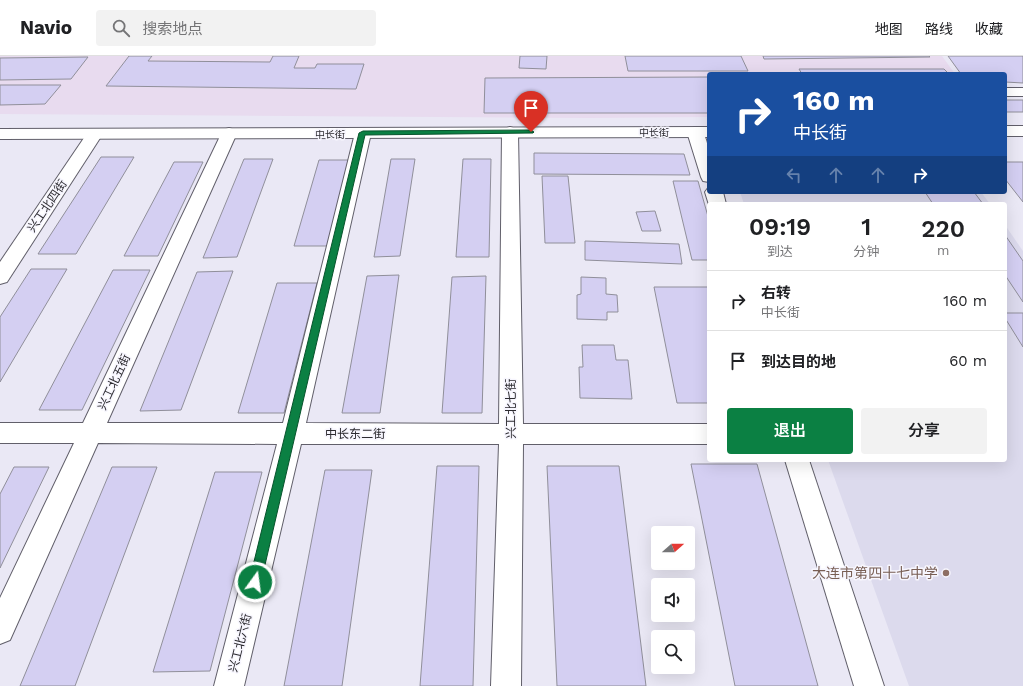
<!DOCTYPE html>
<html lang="zh">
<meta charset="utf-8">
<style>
body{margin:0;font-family:"Work Sans","Noto Sans SC",sans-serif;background:#f2f2f2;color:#202124;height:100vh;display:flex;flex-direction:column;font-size:15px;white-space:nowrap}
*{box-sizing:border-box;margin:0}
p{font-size:13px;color:#757577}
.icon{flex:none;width:22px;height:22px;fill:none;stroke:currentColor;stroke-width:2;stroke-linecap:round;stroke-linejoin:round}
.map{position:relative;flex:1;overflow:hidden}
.side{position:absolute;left:707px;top:146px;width:300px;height:260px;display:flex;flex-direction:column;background:#fff;border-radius:4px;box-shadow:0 4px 16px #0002}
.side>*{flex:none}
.banner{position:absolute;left:707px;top:16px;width:300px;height:122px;border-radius:4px;box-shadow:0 4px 16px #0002;background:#1a4fa0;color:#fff;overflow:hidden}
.needle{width:26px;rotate:69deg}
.controls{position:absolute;left:651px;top:470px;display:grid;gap:8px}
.controls a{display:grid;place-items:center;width:44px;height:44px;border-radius:4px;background:#fff;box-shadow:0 4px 16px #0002;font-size:20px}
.pin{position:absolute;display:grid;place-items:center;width:34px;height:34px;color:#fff;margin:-41px -17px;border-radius:50% 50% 50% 0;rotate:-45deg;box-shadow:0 0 4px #0007}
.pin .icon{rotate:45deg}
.me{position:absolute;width:44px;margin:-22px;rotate:14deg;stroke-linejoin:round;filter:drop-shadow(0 0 3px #0008)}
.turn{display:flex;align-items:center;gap:14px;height:84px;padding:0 20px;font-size:18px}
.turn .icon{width:52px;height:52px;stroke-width:2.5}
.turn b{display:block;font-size:28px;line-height:34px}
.lanes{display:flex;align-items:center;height:38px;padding:0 20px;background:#0003;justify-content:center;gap:20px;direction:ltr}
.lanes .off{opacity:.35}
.eta{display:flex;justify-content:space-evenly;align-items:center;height:68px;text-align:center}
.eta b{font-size:24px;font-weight:600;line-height:28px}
.action{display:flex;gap:8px;margin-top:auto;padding:8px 20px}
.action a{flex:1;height:46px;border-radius:4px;background:#0b8043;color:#fff;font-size:16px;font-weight:600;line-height:46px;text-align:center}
.action a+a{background:#f2f2f2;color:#202124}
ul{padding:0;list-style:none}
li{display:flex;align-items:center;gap:12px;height:60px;padding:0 20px;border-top:1px solid #e0e0e0}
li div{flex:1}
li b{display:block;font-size:15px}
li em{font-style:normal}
header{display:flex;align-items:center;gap:24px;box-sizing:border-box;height:56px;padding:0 20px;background:#fff;border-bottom:1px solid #e0e0e0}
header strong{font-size:19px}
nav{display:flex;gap:22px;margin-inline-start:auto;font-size:14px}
.search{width:280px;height:36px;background:#f2f2f2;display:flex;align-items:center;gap:10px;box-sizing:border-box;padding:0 14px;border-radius:4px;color:#757577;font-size:15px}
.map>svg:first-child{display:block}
.built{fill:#dcdaed}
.industrial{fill:#e8dbef}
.building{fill:#d4cff2;stroke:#908f9a}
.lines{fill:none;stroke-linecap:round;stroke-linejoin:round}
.minor-casing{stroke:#615f6a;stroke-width:2}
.tertiary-casing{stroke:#615f6a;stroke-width:2}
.minor{fill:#fff;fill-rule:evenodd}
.tertiary{fill:#fff;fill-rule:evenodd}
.route{fill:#0b8043;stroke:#07532c}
.education-dot{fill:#8d6e63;stroke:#f7f6fe;stroke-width:1.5}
.labels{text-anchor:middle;stroke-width:3;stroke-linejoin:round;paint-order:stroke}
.far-street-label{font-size:10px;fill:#2c2b30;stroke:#f7f6fe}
.street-label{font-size:12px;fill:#2c2b30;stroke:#f7f6fe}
.near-education-label{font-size:14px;fill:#785e54;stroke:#f7f6fe;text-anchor:end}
</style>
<header>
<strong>Navio</strong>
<div class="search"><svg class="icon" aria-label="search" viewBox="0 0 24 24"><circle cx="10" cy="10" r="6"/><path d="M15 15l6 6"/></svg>搜索地点</div>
<nav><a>地图</a><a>路线</a><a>收藏</a></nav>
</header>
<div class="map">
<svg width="1023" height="630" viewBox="0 0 1023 630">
<rect width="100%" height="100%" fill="#eae8f5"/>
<!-- built -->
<g class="built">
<polygon points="740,136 981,136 990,148 744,148"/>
<polygon points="1005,169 1023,195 1023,630 909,630 828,404 1005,404"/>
</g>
<!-- industrial -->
<polygon class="industrial" points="0,0 942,0 955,18 709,18 709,61 588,62 0,58"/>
<!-- building -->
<g class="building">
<polygon points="129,0 152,0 148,5 270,6 273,0 299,0 294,12 315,12 317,8 364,8 356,33 106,30"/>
<polygon points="520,0 547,0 546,13 519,12"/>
<polygon points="625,0 741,0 748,15 628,15"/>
<polygon points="763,0 929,0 930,1 764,3"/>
<polygon points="948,0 1023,0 1023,27 1005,26 1005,18 961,18"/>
<polygon points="88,1 71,23 0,24 0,2"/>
<polygon points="799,13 944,13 949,18 802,18"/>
<polygon points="709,21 709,57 484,57 485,22"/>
<polygon points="0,29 61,29 45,48 0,49"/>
<rect x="1005" y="44" width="18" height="12"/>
<polygon points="534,97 684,98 690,119 534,118"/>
<polygon points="101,101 134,101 76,198 38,198"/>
<polygon points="244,103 273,103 237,201 203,202"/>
<polygon points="391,103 415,103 400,200 374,201"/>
<polygon points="463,103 491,103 489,201 456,201"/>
<polygon points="319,104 350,104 328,190 294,190"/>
<polygon points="174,106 203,106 158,200 124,200"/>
<polygon points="1005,106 1023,106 1023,146 1005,123"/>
<polygon points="542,120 568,120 575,187 545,187"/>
<polygon points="673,125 698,125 709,164 709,204 692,204"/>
<polygon points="925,136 974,136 983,148 933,148"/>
<polygon points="655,155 661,175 642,175 636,156"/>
<polygon points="1005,179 1023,205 1023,246 1005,219"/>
<polygon points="585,185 679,188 682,208 585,204"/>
<polygon points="31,213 67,213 0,326 0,261"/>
<polygon points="113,214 150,214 82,354 39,354"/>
<polygon points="233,215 181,354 140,355 197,216"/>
<polygon points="399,219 380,357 342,357 367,220"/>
<polygon points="486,220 482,357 442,357 452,221"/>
<polygon points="581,221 606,222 606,238 617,239 618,256 607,256 607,264 577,263 577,239 581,238"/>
<polygon points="277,227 317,227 284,357 238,357"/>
<polygon points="654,231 709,231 709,347 677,347"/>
<polygon points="1005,257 1023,257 1023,291 1005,262"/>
<polygon points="582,289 614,289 616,304 628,304 632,343 580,342 579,311 583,311"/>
<polygon points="691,408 757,408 818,630 735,630"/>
<polygon points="437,410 479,410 473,630 420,630"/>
<polygon points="547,410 619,410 646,630 557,630"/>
<polygon points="14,411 49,411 0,512 0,438"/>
<polygon points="112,411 157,411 75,630 20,630"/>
<polygon points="325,414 372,414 342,630 284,630"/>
<polygon points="215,416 262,416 210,615 153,616"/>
</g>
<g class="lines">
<!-- minor casing -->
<g class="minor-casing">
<g id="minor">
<rect x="1005" y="32" width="18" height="8"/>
<polygon points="510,71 516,73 518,76 523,368 709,368 709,388 523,388 521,630 491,630 499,388 301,388 244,630 214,630 277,388 98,387 10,584 0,588 0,542 74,387 0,387 0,367 83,367 223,74 229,72 235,74 237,77 107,367 283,367 355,77 357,74 363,72 369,74 371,77 306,367 499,368 502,76 504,73"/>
<path d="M695,71L701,73C711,88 709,108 709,126L703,125L701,121L687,76L689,73Z"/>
<polygon points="94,74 100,76 102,79 7,226 0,228 0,206 88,76"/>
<polygon points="708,132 709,136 723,136 726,148 709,148 709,149 705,136"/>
<polygon points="785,404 809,404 884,630 854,630"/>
</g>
</g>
<!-- tertiary casing -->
<g class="tertiary-casing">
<g id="tertiary">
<rect x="1005" y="70" width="18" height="10"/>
<polygon points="709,71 709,81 0,83 0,73"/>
</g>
</g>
<!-- minor -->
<use href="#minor" class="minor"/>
<!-- tertiary -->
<use href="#tertiary" class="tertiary"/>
</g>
<!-- route -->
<polygon class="route" points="531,74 534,76 533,77 365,79 261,526 259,530 255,532 251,530 249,526 359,77 363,75"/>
<!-- markers -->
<circle class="education-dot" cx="946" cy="517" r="4"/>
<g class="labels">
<!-- far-street labels -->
<g class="far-street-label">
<text x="654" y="80">中长街</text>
<text x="330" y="82">中长街</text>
</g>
<!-- street labels -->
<g class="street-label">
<text transform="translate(47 150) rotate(-56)" y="4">兴工北四街</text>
<text transform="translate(114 326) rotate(-65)" y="4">兴工北五街</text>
<text transform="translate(511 353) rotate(-90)" y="4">兴工北七街</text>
<text x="355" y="382">中长东二街</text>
<text transform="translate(240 587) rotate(-76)" y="4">兴工北六街</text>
</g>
<!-- near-education labels -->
<g class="near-education-label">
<text x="938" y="522">大连市第四十七中学</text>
</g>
</g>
</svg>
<div class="controls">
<a><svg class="needle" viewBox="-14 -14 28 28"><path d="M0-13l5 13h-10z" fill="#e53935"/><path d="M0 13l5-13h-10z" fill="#757577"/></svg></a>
<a><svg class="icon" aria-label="sound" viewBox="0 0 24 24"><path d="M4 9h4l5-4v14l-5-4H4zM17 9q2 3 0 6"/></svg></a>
<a><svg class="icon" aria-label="search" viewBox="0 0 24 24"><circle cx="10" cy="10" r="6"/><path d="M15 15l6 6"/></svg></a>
</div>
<div class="pin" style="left:531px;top:76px;background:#d93025"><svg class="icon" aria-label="arrive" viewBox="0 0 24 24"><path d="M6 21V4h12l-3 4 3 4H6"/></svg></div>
<svg class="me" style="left:255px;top:526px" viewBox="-20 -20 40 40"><circle r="17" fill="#0b8043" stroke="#fff" stroke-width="3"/><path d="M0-11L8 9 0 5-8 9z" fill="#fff"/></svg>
<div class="banner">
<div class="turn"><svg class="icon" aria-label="right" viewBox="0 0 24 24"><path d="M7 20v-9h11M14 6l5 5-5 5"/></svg><div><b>160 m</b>中长街</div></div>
<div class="lanes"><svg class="icon off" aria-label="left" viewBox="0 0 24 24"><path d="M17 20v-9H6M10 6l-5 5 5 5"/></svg><svg class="icon off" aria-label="ahead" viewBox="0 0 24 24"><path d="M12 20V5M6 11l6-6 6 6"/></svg><svg class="icon off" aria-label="ahead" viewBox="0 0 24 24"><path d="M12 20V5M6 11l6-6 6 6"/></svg><svg class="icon" aria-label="right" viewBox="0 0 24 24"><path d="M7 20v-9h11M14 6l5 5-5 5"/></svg></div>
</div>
<section class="side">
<div class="eta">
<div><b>09:19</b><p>到达</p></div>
<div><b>1</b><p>分钟</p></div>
<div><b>220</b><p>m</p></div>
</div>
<ul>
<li><svg class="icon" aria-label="right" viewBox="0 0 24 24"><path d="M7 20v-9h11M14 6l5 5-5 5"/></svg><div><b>右转</b><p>中长街</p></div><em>160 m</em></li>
<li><svg class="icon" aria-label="arrive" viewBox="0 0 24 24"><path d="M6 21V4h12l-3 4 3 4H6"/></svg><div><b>到达目的地</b></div><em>60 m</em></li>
</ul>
<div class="action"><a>退出</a><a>分享</a></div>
</section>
</div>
